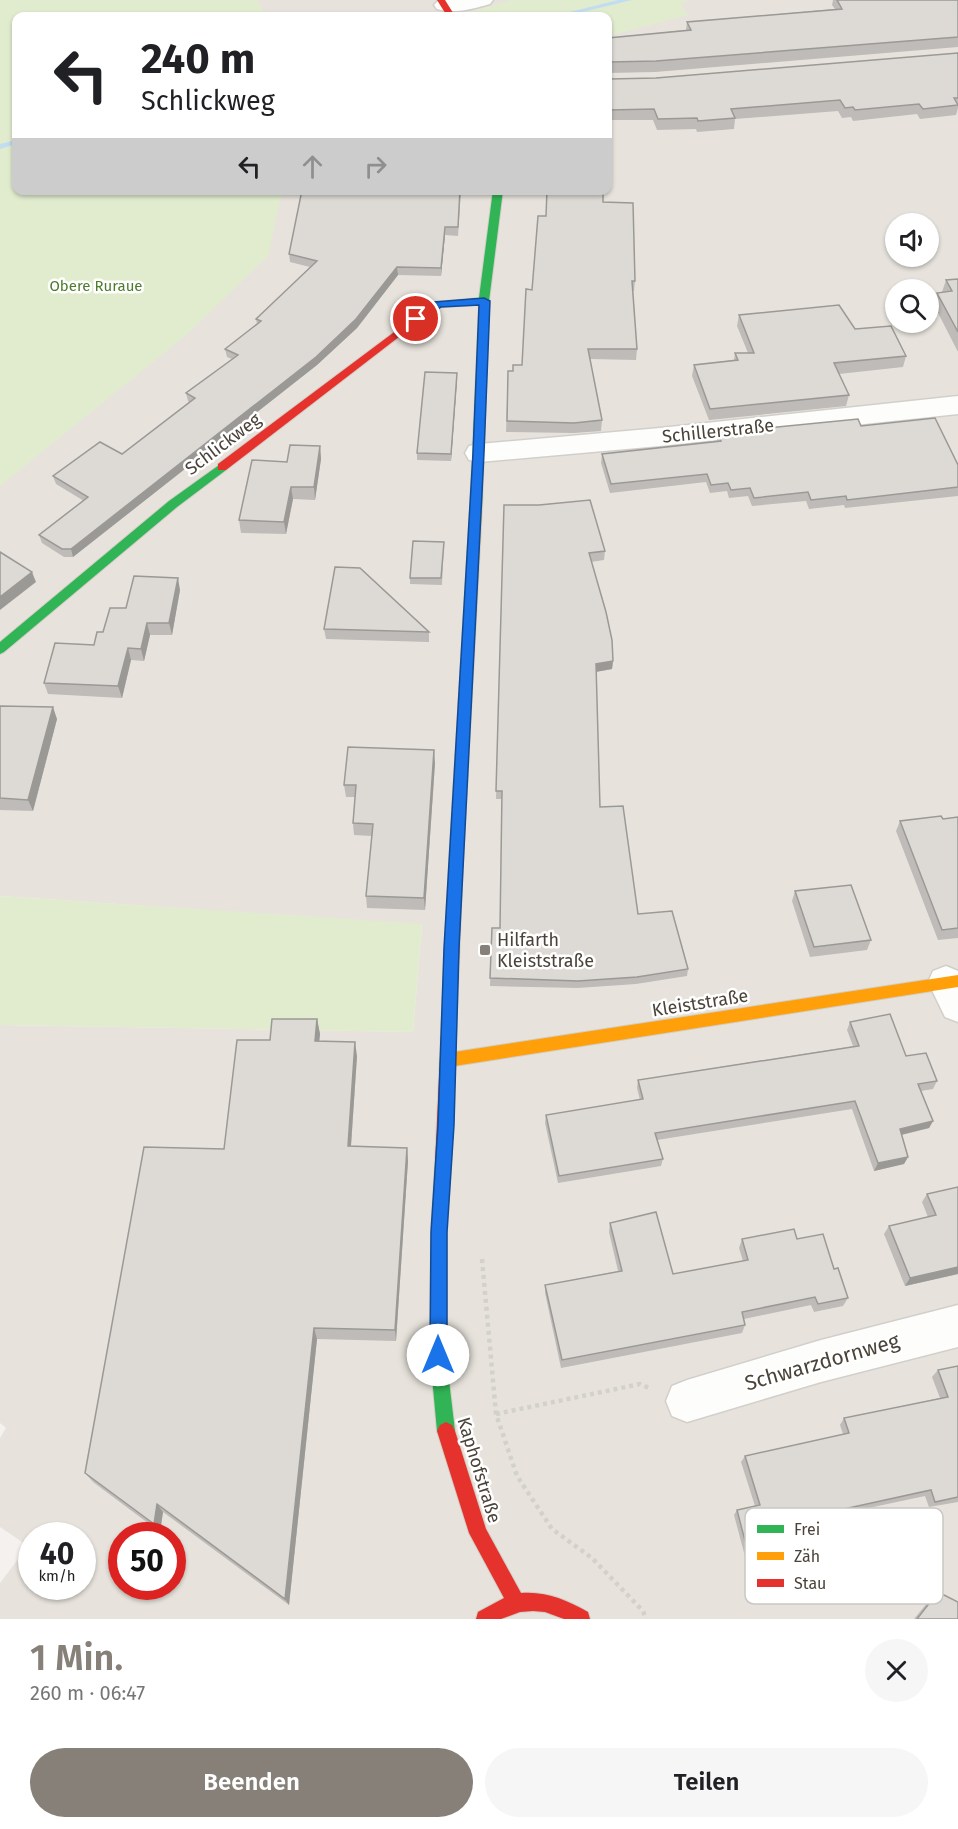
<!DOCTYPE html>
<html lang="de">
<meta charset="utf-8">
<style>
body{margin:0;font-family:"Fira Sans",sans-serif;background:#f6f6f6;color:#202124;height:100vh;display:flex;flex-direction:column;font-size:22px;white-space:nowrap}
*{box-sizing:border-box;margin:0}
p{font-size:20px;color:#757577}
.icon{flex:none;width:33px;height:33px;fill:none;stroke:currentColor;stroke-width:2;stroke-linecap:round;stroke-linejoin:round}
.map{position:relative;height:1619px;overflow:hidden}
.sheet{display:flex;flex-direction:column;background:#fff;flex:1}
.sheet>*{flex:none}
.hud{position:absolute;left:12px;top:12px;width:600px;height:183px;border-radius:12px;box-shadow:0 2px 4px #0004;background:#fff;color:#202124;overflow:hidden}
.fabs{position:absolute;left:885px;top:213px;display:grid;gap:12px}
.fabs a{display:grid;place-items:center;width:54px;height:54px;border-radius:50%;background:#fff;box-shadow:0 2px 4px #0004;font-size:30px}
.speed{position:absolute;left:18px;top:1522px;display:flex;gap:12px;font-size:30px;font-weight:700;text-align:center}
.speed>*{display:grid;place-content:center;width:78px;height:78px;border-radius:50%;background:#fff;box-shadow:0 2px 4px #0004;line-height:1}
.speed small{font-size:15px;font-weight:400}
.speed .limit{border:9px solid #d22;background:#fff;color:#111}
.pin{position:absolute;display:grid;place-items:center;width:51px;height:51px;color:#fff;margin:-26px;border:3px solid #fff;border-radius:50%;box-shadow:0 2px 6px #0007}
.me{position:absolute;width:66px;margin:-33px;rotate:0deg;stroke-linejoin:round;filter:drop-shadow(0 0 4px #0008)}
.turn{display:flex;align-items:center;gap:21px;height:126px;padding:0 30px;font-size:27px}
.turn .icon{width:78px;height:78px;stroke-width:2.5}
.turn b{display:block;font-size:42px;line-height:51px}
.lanes{display:flex;align-items:center;height:57px;padding:0 30px;background:#0003;justify-content:center;gap:30px;direction:ltr}
.lanes .off{opacity:.35}
.round{display:grid;place-items:center;flex:none;width:63px;height:63px;border-radius:32px;background:#f6f6f6}
.headline{display:flex;align-items:center;justify-content:space-between;height:102px;padding:0 30px}
h1{font-size:36px;font-weight:600;line-height:45px;color:#868078}
.primary-button{display:flex;gap:12px;margin-top:auto;padding:12px 30px}
.primary-button a{flex:1;height:69px;border-radius:36px;background:#868078;color:#fff;font-size:24px;font-weight:600;line-height:69px;text-align:center}
.primary-button a+a{background:#f6f6f6;color:#202124}
.map>svg:first-child{display:block}
.residential{fill:#e7e3dc;fill-rule:evenodd}
.green{fill:#e1eccf}
.lines{fill:none;stroke-linecap:round;stroke-linejoin:round}
.stream{fill:#c1ddef;fill-rule:evenodd}
.street-casing{stroke:#d2cfcb;stroke-width:3}
.fast-casing{stroke:#d2cec5;stroke-width:2}
.slow-casing{stroke:#d2cec5;stroke-width:2}
.jam-casing{stroke:#d2cec5;stroke-width:2}
.path{stroke:#d3d1cc;stroke-width:4.5;stroke-dasharray:4 4;stroke-linecap:butt}
.street{fill:#fdfdfc;fill-rule:evenodd}
.fast{fill:#30b455;fill-rule:evenodd}
.slow{fill:#ff9f0a;fill-rule:evenodd}
.jam{fill:#e5322d;fill-rule:evenodd}
.wall{fill:#bebbb8}
.shaded-wall{fill:#9b9996}
.building{fill:#dddad6;stroke:#9b9996;stroke-width:1.5}
.route{fill:#1a73e8;stroke:#114b97;stroke-width:1.5}
.poi-dot{fill:#868078;stroke:#fff;stroke-width:2}
.labels{text-anchor:middle;stroke-width:5;stroke-linejoin:round;paint-order:stroke}
.far-park-label{font-size:15px;fill:#4c7c2c;stroke:#fff}
.street-label{font-size:18px;fill:#4a4339;stroke:#fff}
.poi-label{font-size:18px;fill:#4a4339;stroke:#fff;text-anchor:start}
.near-street-label{font-size:21px;fill:#4a4339;stroke:#fff}
.key{fill:#fff;stroke:#c9c7c4;stroke-width:1.5}
.key-label{font-size:16px;fill:#4a4339}
</style>
<div class="map">
<svg width="958" height="1619" viewBox="0 0 958 1619">
<rect width="100%" height="100%" fill="#f4f1ee"/>
<!-- residential -->
<path class="residential" d="M248,0H958V1619H0V1583L28,1546L0,1527V1438L6,1428L0,1423V1025L413,1032L422,925L0,896V463L242,191L608,190V16H257ZM896,224H928V256H896ZM896,290H928V322H896ZM32,1536H82V1587H32ZM122,1536H172V1587H122Z"/>
<!-- green -->
<g class="green">
<polygon points="0,0 257,0 266,16 16,16 16,190 282,191 268,256 186,335 0,486"/>
<polygon points="511,0 693,0 680,3 688,15 608,36 608,16 478,16 474,11"/>
<polygon points="0,896 422,924 413,1032 0,1025"/>
</g>
<g class="lines">
<!-- stream -->
<g class="stream">
<polygon points="618,0 632,0 566,16 554,16"/>
<polygon points="16,140 16,144 0,149 0,144"/>
</g>
<!-- street casing -->
<g class="street-casing">
<g id="street">
<path d="M493,0L490,4C473,9 455,14 437,9L434,5L439,0Z"/>
<polygon points="958,396 958,414 660,446 479,462 469,460 465,453 469,446 479,444 660,428"/>
<polygon points="946,966 958,971 958,1022 945,1017 928,982 933,971"/>
<polygon points="958,1305 958,1347 821,1382 687,1422 672,1416 666,1401 672,1386 687,1380 821,1340"/>
</g>
</g>
<!-- fast casing -->
<g class="fast-casing">
<g id="fast">
<polygon points="493,190 503,190 489,301 482,508 476,512 470,508 479,305 441,307 417,323 413,324 408,321 434,302 479,298"/>
<polygon points="222,463 226,464 226,470 177,507 4,652 0,654 0,642 169,501"/>
<polygon points="443,1157 449,1159 451,1164 447,1232 446,1355 455,1431 452,1437 446,1440 440,1437 437,1431 430,1355 431,1232 435,1164 437,1159"/>
</g>
</g>
<!-- slow casing -->
<g class="slow-casing">
<g id="slow">
<polygon points="476,504 482,508 463,861 461,865 451,865 449,861 470,508"/>
<polygon points="958,975 958,987 448,1067 443,1065 440,1060 443,1055 448,1053"/>
</g>
</g>
<!-- jam casing -->
<g class="jam-casing">
<g id="jam">
<polygon points="437,0 445,0 455,16 447,16"/>
<polygon points="413,318 418,321 417,323 226,470 218,470 218,464"/>
<polygon points="456,855 461,857 463,861 451,1164 449,1169 443,1171 437,1169 435,1164 449,861 451,857"/>
<path d="M446,1422L452,1425L455,1431L486,1529L521,1593C546,1591 567,1600 588,1612L590,1619H564L545,1612L533,1611L520,1612L501,1619H476L478,1612L504,1598L469,1533L437,1431L440,1425Z"/>
</g>
</g>
<!-- path -->
<g class="path">
<polyline points="482,1259 496,1414 517,1476 552,1529 592,1558 643,1611 646,1619"/>
<polyline points="496,1414 640,1384 649,1388"/>
</g>
<!-- street -->
<use href="#street" class="street"/>
<!-- fast -->
<use href="#fast" class="fast"/>
<!-- slow -->
<use href="#slow" class="slow"/>
<!-- jam -->
<use href="#jam" class="jam"/>
</g>
<!-- wall -->
<g class="wall">
<polygon points="833,0 958,0 958,47 655,72 608,73 608,38 686,30 687,22 835,9 832,5"/>
<polygon points="958,53 958,108 956,115 920,119 917,114 853,121 851,117 842,118 838,111 735,119 734,129 697,132 696,129 657,130 653,120 608,120 608,78 609,79 656,78"/>
<polygon points="302,190 461,190 458,236 445,235 441,276 398,275 357,328 317,365 73,557 64,557 42,543 39,535 84,501 56,484 53,476 122,454 189,402 188,401 186,393 232,359 227,357 225,349 257,324 256,319 310,267 290,262 289,254"/>
<polygon points="603,202 635,281 634,291 633,291 637,349 636,360 590,359 602,420 601,431 574,433 506,432 508,371 513,371 522,365 532,290 546,216"/>
<polygon points="958,279 958,352 934,305 937,293 942,292 946,280"/>
<polygon points="739,315 855,329 906,356 903,367 839,374 849,395 846,406 709,420 692,376 694,365 734,360 735,353 748,353 737,326"/>
<polygon points="457,380 451,461 417,460 417,453"/>
<polygon points="861,426 958,465 958,496 845,508 844,505 809,509 806,501 752,506 748,496 729,498 727,491 710,493 706,482 610,493 601,463 602,454 717,441 718,433"/>
<polygon points="320,446 321,459 315,500 293,499 286,534 241,533 239,520 287,462"/>
<polygon points="504,505 605,551 604,560 591,562 613,661 612,669 596,672 600,807 638,914 688,969 687,976 636,984 578,988 490,986 492,928 500,928 502,799 496,799"/>
<polygon points="444,542 442,585 410,584 410,578"/>
<polygon points="180,590 172,635 150,635 144,661 131,660 122,698 48,694 44,683 94,645 103,632 126,608"/>
<polygon points="324,629 429,632 429,642 326,639"/>
<polygon points="0,706 57,719 33,811 0,810"/>
<polygon points="435,763 425,910 367,908 366,896 372,836 354,835 353,823 355,797 346,797 344,785"/>
<polygon points="958,817 958,938 938,940 896,831 900,821 943,819"/>
<polygon points="795,891 871,940 867,950 810,957 792,901"/>
<polygon points="317,1019 320,1034 319,1041 357,1056 351,1147 407,1148 408,1161 396,1341 317,1339 289,1605 163,1512 160,1532 93,1482 85,1473 224,1149 270,1040"/>
<polygon points="850,1022 906,1056 937,1081 933,1089 921,1091 933,1121 929,1128 902,1135 908,1157 904,1164 874,1171 852,1109 657,1140 663,1159 661,1166 558,1183 545,1123 546,1115 640,1100 637,1088 638,1080 853,1046 847,1030"/>
<polygon points="958,1187 958,1274 905,1286 884,1234 889,1226 928,1217 922,1202 927,1194"/>
<polygon points="610,1223 673,1274 743,1261 739,1248 742,1239 797,1239 834,1269 848,1298 843,1306 814,1312 811,1305 744,1319 745,1325 742,1333 561,1368 545,1293 545,1285 618,1271 609,1232"/>
<polygon points="958,1366 958,1502 929,1507 925,1496 831,1516 833,1523 829,1529 811,1533 813,1541 809,1546 746,1560 734,1515 737,1510 755,1506 741,1462 745,1456 843,1434 840,1425 844,1418 940,1398 932,1377 938,1370"/>
<polygon points="938,1592 958,1619 914,1619 932,1597"/>
</g>
<!-- shaded-wall -->
<g class="shaded-wall">
<polygon points="445,227 445,235 441,276 441,268"/>
<polygon points="397,267 398,275 357,328 317,365 73,557 71,549"/>
<polygon points="457,373 457,380 451,461 451,454"/>
<polygon points="320,446 321,459 315,500 314,487"/>
<polygon points="291,487 293,499 286,534 284,522"/>
<polygon points="32,572 36,582 0,610 0,597"/>
<polygon points="178,578 180,590 172,635 169,623"/>
<polygon points="147,623 150,635 144,661 141,649"/>
<polygon points="128,648 131,660 122,698 118,686"/>
<polygon points="613,661 612,669 595,672 596,664"/>
<polygon points="53,707 57,719 33,811 28,800"/>
<polygon points="434,750 435,763 425,910 424,898"/>
<polygon points="317,1019 320,1034 318,1055 315,1041"/>
<polygon points="355,1042 357,1056 350,1159 348,1146"/>
<polygon points="933,1121 929,1128 896,1136 900,1129"/>
<polygon points="407,1148 408,1161 396,1341 395,1330"/>
<polygon points="908,1157 904,1164 874,1171 878,1163"/>
<polygon points="958,1267 958,1274 905,1286 910,1278"/>
<polygon points="314,1328 317,1339 289,1605 285,1599"/>
<polygon points="157,1504 163,1512 160,1532 154,1524"/>
</g>
<!-- building -->
<g class="building">
<polygon points="837,0 958,0 958,37 656,61 609,62 608,64 608,38 691,30 687,22 842,9"/>
<polygon points="958,53 958,98 954,98 958,105 923,109 919,104 855,110 853,107 845,108 840,100 731,109 735,118 698,121 697,118 658,119 654,109 608,110 608,78 609,79 656,78"/>
<polygon points="302,190 460,190 458,227 445,227 441,268 397,267 356,319 316,357 71,549 62,549 39,535 88,497 53,476 100,442 122,454 195,398 186,393 238,355 225,349 261,321 256,319 317,261 289,254"/>
<polygon points="547,190 603,190 603,202 633,203 635,281 632,281 637,349 588,349 602,420 574,423 507,421 508,371 513,371 513,365 522,365 526,289 532,290 538,216 546,216"/>
<polygon points="958,279 958,332 937,293 952,291 946,280"/>
<polygon points="839,305 855,329 891,326 906,356 834,363 849,395 710,409 694,365 738,360 735,353 754,353 739,315"/>
<polygon points="425,372 457,373 451,454 417,453"/>
<polygon points="935,418 958,465 958,487 847,500 846,496 811,500 808,492 754,498 750,488 731,490 728,483 711,485 707,474 611,484 602,454 721,441 718,433 858,419 861,426"/>
<polygon points="290,445 320,446 314,487 291,487 284,522 239,520 252,460 287,462"/>
<polygon points="590,500 605,551 589,553 606,612 612,640 613,661 596,664 600,807 623,806 638,914 672,911 688,969 637,977 578,981 490,978 492,928 500,928 502,791 496,791 504,505 539,505"/>
<polygon points="413,541 444,542 441,578 410,578"/>
<polygon points="0,552 32,572 0,597"/>
<polygon points="335,567 360,568 429,632 324,629"/>
<polygon points="134,576 178,578 169,623 147,623 141,649 128,648 118,686 44,683 55,643 94,645 97,632 103,632 110,608 126,608"/>
<polygon points="0,706 53,707 28,800 0,798"/>
<polygon points="348,747 434,750 424,898 366,896 373,824 353,823 356,785 344,785"/>
<polygon points="941,816 943,819 958,817 958,928 942,930 900,821"/>
<polygon points="851,885 871,940 814,947 795,891"/>
<polygon points="890,1014 906,1056 926,1053 937,1081 918,1084 933,1121 900,1129 908,1157 878,1163 855,1101 655,1133 663,1159 559,1176 546,1115 643,1099 638,1080 859,1046 850,1022"/>
<polygon points="272,1019 317,1019 315,1041 355,1042 348,1146 407,1148 395,1330 314,1328 285,1599 157,1504 154,1524 85,1473 144,1147 224,1149 237,1040 270,1040"/>
<polygon points="958,1187 958,1267 910,1278 889,1226 936,1215 927,1194"/>
<polygon points="656,1212 673,1274 748,1260 742,1239 794,1229 797,1239 823,1234 834,1269 838,1268 848,1298 818,1304 815,1297 742,1312 745,1325 562,1360 545,1285 622,1271 610,1223"/>
<polygon points="958,1366 958,1497 935,1502 931,1490 830,1512 833,1523 810,1529 813,1541 749,1556 737,1510 760,1505 745,1456 849,1433 844,1418 948,1397 938,1370"/>
<polygon points="938,1592 958,1602 958,1619 917,1619"/>
</g>
<!-- route -->
<polygon class="route" points="484,298 490,301 484,453 459,948 454,1125 447,1232 447,1355 445,1361 438,1364 432,1361 430,1355 431,1232 438,1125 444,948 473,453 479,305 441,307 420,322 416,323 411,319 434,302"/>
<!-- markers -->
<rect class="poi-dot" x="479" y="944" width="12" height="12" rx="3"/>
<g class="labels">
<!-- far-park labels -->
<g class="far-park-label">
<text x="96" y="291">Obere Ruraue</text>
</g>
<!-- street labels -->
<g class="street-label">
<text transform="translate(718 431) rotate(-6)" y="6">Schillerstraße</text>
<text transform="translate(223 444) rotate(-37)" y="6">Schlickweg</text>
<text transform="translate(700 1003) rotate(-9)" y="6">Kleiststraße</text>
<text transform="translate(479 1470) rotate(73)" y="6">Kaphofstraße</text>
</g>
<!-- poi labels -->
<g class="poi-label">
<text x="497" y="946">Hilfarth<tspan x="497" dy="21">Kleiststraße</tspan></text>
</g>
<!-- near-street labels -->
<g class="near-street-label">
<text transform="translate(822 1362) rotate(-16)" y="7">Schwarzdornweg</text>
</g>
</g>
<!-- legend -->
<rect x="745" y="1508" width="198" height="96" rx="9" class="key"/>
<rect x="757" y="1525" width="27" height="8" fill="#30b455"/>
<rect x="757" y="1552" width="27" height="8" fill="#ff9f0a"/>
<rect x="757" y="1579" width="27" height="8" fill="#e5322d"/>
<g class="key-label">
<text x="794" y="1535">Frei</text>
<text x="794" y="1562">Zäh</text>
<text x="794" y="1589">Stau</text>
</g>
</svg>
<div class="fabs">
<a><svg class="icon" aria-label="sound" viewBox="0 0 24 24"><path d="M4 9h4l5-4v14l-5-4H4zM17 9q2 3 0 6"/></svg></a>
<a><svg class="icon" aria-label="search" viewBox="0 0 24 24"><circle cx="10" cy="10" r="6"/><path d="M15 15l6 6"/></svg></a>
</div>
<div class="speed"><div>40<small>km/h</small></div><div class="limit">50</div></div>
<div class="pin" style="left:416px;top:319px;background:#d93025"><svg class="icon" aria-label="arrive" viewBox="0 0 24 24"><path d="M6 21V4h12l-3 4 3 4H6"/></svg></div>
<svg class="me" style="left:438px;top:1355px" viewBox="-20 -20 40 40"><circle r="19" fill="#fff"/><path d="M0-13L10 11 0 6-10 11z" fill="#1a73e8"/></svg>
<div class="hud">
<div class="turn"><svg class="icon" aria-label="left" viewBox="0 0 24 24"><path d="M17 20v-9H6M10 6l-5 5 5 5"/></svg><div><b>240 m</b>Schlickweg</div></div>
<div class="lanes"><svg class="icon" aria-label="left" viewBox="0 0 24 24"><path d="M17 20v-9H6M10 6l-5 5 5 5"/></svg><svg class="icon off" aria-label="ahead" viewBox="0 0 24 24"><path d="M12 20V5M6 11l6-6 6 6"/></svg><svg class="icon off" aria-label="right" viewBox="0 0 24 24"><path d="M7 20v-9h11M14 6l5 5-5 5"/></svg></div>
</div>
</div>
<section class="sheet">
<div class="headline"><div><h1>1 Min.</h1><p>260 m · 06:47</p></div><a class="round"><svg class="icon" aria-label="close" viewBox="0 0 24 24"><path d="M6 6l12 12M18 6L6 18"/></svg></a></div>
<div class="primary-button"><a>Beenden</a><a>Teilen</a></div>
</section>
